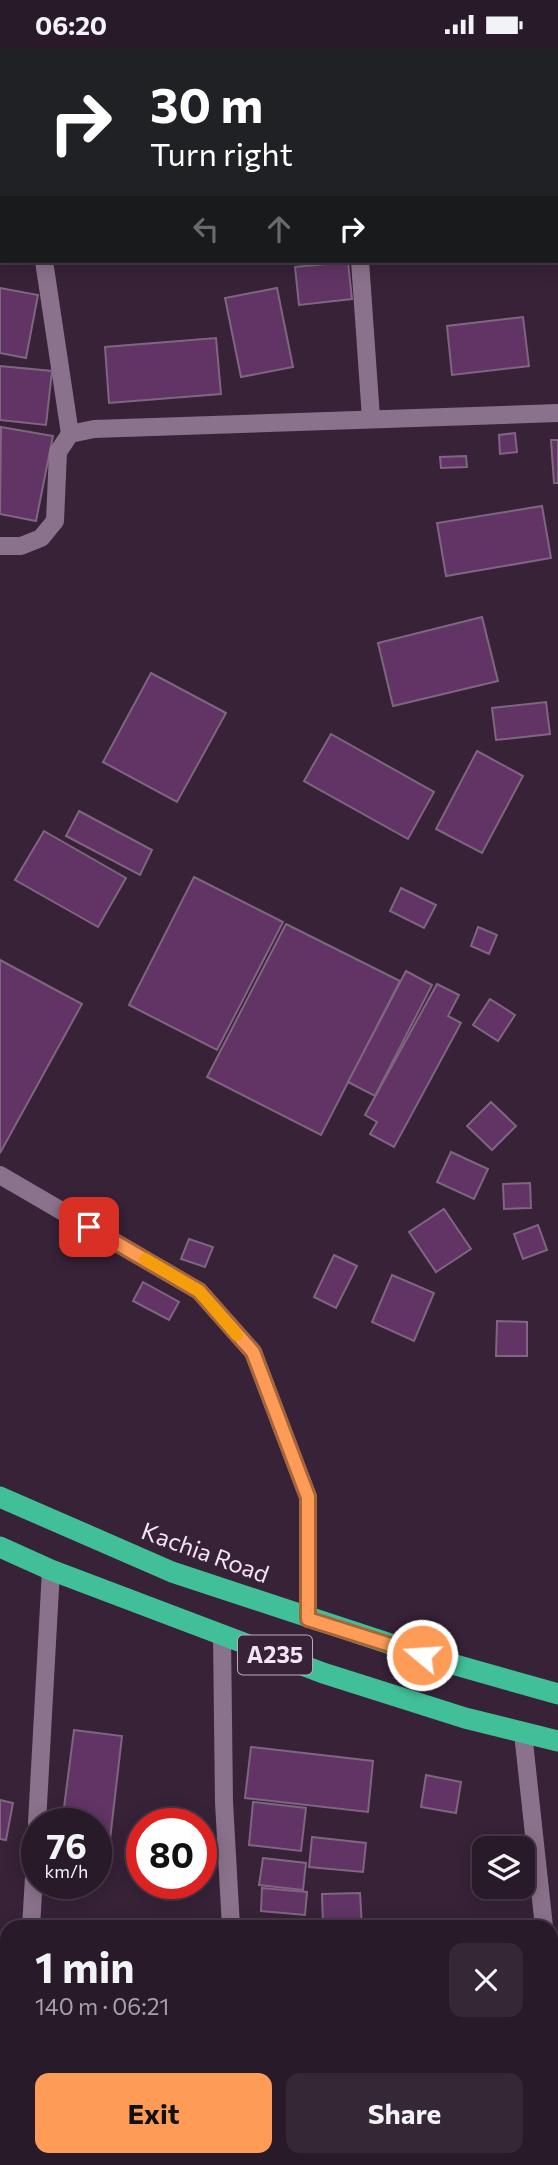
<!DOCTYPE html>
<meta charset="utf-8">
<style>
body{margin:0;font-family:Commissioner,sans-serif;background:#352736;color:#f1f3f6;height:100vh;display:flex;flex-direction:column;font-size:26px;white-space:nowrap}
*{box-sizing:border-box;margin:0}
p{font-size:23px;color:#a5a1a8}
.icon{flex:none;width:38px;height:38px;fill:none;stroke:currentColor;stroke-width:2;stroke-linecap:round;stroke-linejoin:round}
.map{position:relative;flex:1;overflow:hidden}
.sheet{position:absolute;left:0px;top:1871px;width:558px;height:247px;display:flex;flex-direction:column;background:#291a2a;border-radius:21px 21px 0 0;box-shadow:0 4px 18px #0003,0 0 0 2px #453847}
.sheet>*{flex:none}
.guide{position:absolute;left:0px;top:0px;width:558px;height:214px;box-shadow:0 4px 18px #0003,0 0 0 2px #453847;background:#202124;color:#fff;overflow:hidden}
.fabs{position:absolute;left:472px;top:1787px;display:grid;gap:14px}
.fabs a{display:grid;place-items:center;width:63px;height:63px;border-radius:14px;background:#291a2a;box-shadow:0 4px 18px #0003,0 0 0 2px #453847;font-size:35px}
.speed{position:absolute;left:21px;top:1759px;display:flex;gap:14px;font-size:35px;font-weight:700;text-align:center}
.speed>*{display:grid;place-content:center;width:91px;height:91px;border-radius:50%;background:#291a2a;box-shadow:0 4px 18px #0003,0 0 0 2px #453847;line-height:1}
.speed small{font-size:18px;font-weight:400}
.speed .limit{border:10px solid #d22;background:#fff;color:#111}
.pin{position:absolute;display:grid;place-items:center;width:60px;height:60px;color:#fff;margin:-30px;border-radius:14px;box-shadow:0 4px 10px #0006}
.me{position:absolute;width:77px;margin:-38px;rotate:288deg;stroke-linejoin:round;filter:drop-shadow(0 0 5px #0008)}
.turn{display:flex;align-items:center;gap:24px;height:147px;padding:0 35px;font-size:32px}
.turn .icon{width:91px;height:91px;stroke-width:2.5}
.turn b{display:block;font-size:49px;line-height:60px}
.lanes{display:flex;align-items:center;height:66px;padding:0 35px;background:#0003;justify-content:center;gap:35px;direction:ltr}
.lanes .off{opacity:.35}
.round{display:grid;place-items:center;flex:none;width:74px;height:74px;border-radius:14px;background:#352736}
.headline{display:flex;align-items:center;justify-content:space-between;height:119px;padding:0 35px}
h1{font-size:42px;font-weight:700;line-height:52px}
.action{display:flex;gap:14px;margin-top:auto;padding:14px 35px}
.action a{flex:1;height:80px;border-radius:14px;background:#fe9c57;color:#111;font-size:28px;font-weight:700;line-height:80px;text-align:center}
.action a+a{background:#352736;color:#f1f3f6}
.status{display:flex;justify-content:space-between;align-items:center;height:49px;padding:0 35px;background:#291a2a;direction:ltr}
.status svg{height:19px;fill:currentColor}
.map>svg:first-child{display:block}
.building{fill:#613465;stroke:#7e667f;stroke-width:2}
.lines{fill:none;stroke-linecap:round;stroke-linejoin:round}
.minor{stroke:#8b728c;stroke-width:18}
.highway{stroke:#40bf98;stroke-width:21}
.route-casing{stroke:#a56539;stroke-width:18}
.route{stroke:#fe9c57;stroke-width:12}
.slow{stroke:#f59e0b;stroke-width:12}
.labels{text-anchor:middle;stroke-width:6;stroke-linejoin:round;paint-order:stroke}
.shield{fill:#372238;stroke:#baaaba;stroke-width:2}
.shield-label{font-size:23px;font-weight:bold;fill:#f2e4f2}
.street-label{font-size:24px;fill:#f2e4f2;stroke:#372238}
</style>
<div class="status"><b>06:20</b><svg viewBox="0 0 49 12"><path d="M0 12V9h3v3zM5 12V6h3v6zM10 12V3h3v9zM15 12V0h3v12zM26 1h20v11H26zM47 4h2v5h-2z"/></svg></div>
<div class="map">
<svg width="558" height="2116" viewBox="0 0 558 2116">
<rect width="100%" height="100%" fill="#372238"/>
<!-- building -->
<g class="building">
<rect x="56" y="0" width="50" height="2"/>
<rect x="375" y="0" width="54" height="2"/>
<polygon points="348,213 352,250 299,256 295,218"/>
<polygon points="0,239 38,246 26,309 0,304"/>
<polygon points="277,239 293,318 241,328 225,249"/>
<polygon points="523,268 529,317 452,326 447,277"/>
<polygon points="216,289 221,345 109,354 105,298"/>
<polygon points="0,317 52,322 46,376 0,371"/>
<polygon points="1,378 53,387 36,472 0,465"/>
<polygon points="515,384 517,403 500,405 499,386"/>
<polygon points="551,391 558,391 558,434 554,434"/>
<polygon points="466,407 467,418 441,419 440,408"/>
<polygon points="542,457 551,509 446,527 437,474"/>
<polygon points="482,568 498,632 393,657 378,594"/>
<polygon points="151,624 226,664 177,753 103,713"/>
<polygon points="546,653 550,685 496,691 492,659"/>
<polygon points="331,685 434,743 408,790 304,732"/>
<polygon points="477,702 523,727 482,804 436,780"/>
<polygon points="79,762 152,801 140,826 66,787"/>
<polygon points="44,782 126,829 98,878 15,831"/>
<polygon points="194,828 283,873 217,1001 129,956"/>
<polygon points="401,839 436,856 424,879 390,862"/>
<polygon points="286,875 400,932 321,1086 207,1028"/>
<polygon points="478,878 497,886 489,905 471,897"/>
<polygon points="0,911 82,955 0,1104"/>
<polygon points="406,922 432,936 375,1047 348,1033"/>
<polygon points="437,935 459,946 448,967 461,974 394,1098 370,1085 377,1073 365,1066"/>
<polygon points="490,950 515,966 498,992 473,976"/>
<polygon points="491,1053 516,1077 492,1101 467,1077"/>
<polygon points="451,1103 488,1120 474,1150 437,1133"/>
<polygon points="530,1134 531,1159 504,1160 503,1135"/>
<polygon points="444,1160 471,1200 436,1223 409,1183"/>
<polygon points="538,1176 547,1201 523,1210 514,1185"/>
<polygon points="189,1190 213,1198 205,1218 181,1210"/>
<polygon points="334,1206 357,1217 336,1259 314,1248"/>
<polygon points="392,1226 434,1244 414,1292 372,1273"/>
<polygon points="143,1233 179,1253 169,1271 133,1252"/>
<polygon points="497,1272 527,1273 527,1307 496,1307"/>
<polygon points="74,1681 122,1687 109,1799 96,1797 96,1774 62,1774"/>
<polygon points="251,1698 373,1712 368,1763 245,1749"/>
<polygon points="426,1726 461,1733 456,1764 421,1758"/>
<polygon points="0,1751 13,1754 6,1791 0,1790"/>
<polygon points="253,1753 306,1759 301,1802 249,1796"/>
<polygon points="312,1788 366,1794 363,1823 309,1818"/>
<polygon points="263,1809 306,1814 303,1841 259,1836"/>
<polygon points="262,1839 307,1843 305,1866 261,1862"/>
<polygon points="360,1844 362,1878 323,1878 322,1845"/>
<rect x="261" y="1875" width="51" height="3"/>
<rect x="286" y="2110" width="16" height="6"/>
<polygon points="401,2110 408,2110 410,2116 382,2116"/>
</g>
<g class="lines">
<!-- minor -->
<g class="minor">
<polyline points="39,2 39,0"/>
<polyline points="343,2 344,0"/>
<polyline points="44,212 70,385"/>
<polyline points="360,212 371,369"/>
<polyline points="0,497 21,497 41,489 55,472 58,403 70,385 94,380 558,364"/>
<polyline points="0,1126 199,1242 253,1303 308,1448 308,1570"/>
<polyline points="222,1587 224,1753 231,1878"/>
<polyline points="523,1684 544,1878"/>
<polyline points="37,1774 51,1521"/>
<polyline points="31,1878 37,1778"/>
<polyline points="551,1942 558,1983"/>
<polyline points="0,1970 7,1971"/>
<polyline points="247,2110 247,2116"/>
<polyline points="10,2116 11,2110"/>
</g>
<!-- highway -->
<g class="highway">
<polyline points="0,1448 172,1523 445,1613 558,1645"/>
<polyline points="0,1498 51,1521 323,1624 465,1669 558,1692"/>
</g>
</g>
<g class="lines">
<!-- route casing -->
<g class="route-casing">
<polyline id="route" points="89,1178 199,1242 253,1303 308,1448 308,1570 422,1606"/>
</g>
<!-- route -->
<use href="#route" class="route"/>
<!-- slow -->
<polyline class="slow" points="145,1210 199,1242 237,1286"/>
</g>
<g class="labels">
<!-- shield labels -->
<rect class="shield" x="238" y="1586.5" width="74" height="39" rx="5"/>
<g class="shield-label">
<text x="275" y="1614">A235</text>
</g>
<!-- street labels -->
<g class="street-label">
<text transform="translate(205 1504) rotate(20)" y="8">Kachia Road</text>
</g>
</g>
</svg>
<div class="fabs">
<a><svg class="icon" aria-label="layers" viewBox="0 0 24 24"><path d="M12 4l9 5-9 5-9-5zM3 14l9 5 9-5"/></svg></a>
</div>
<div class="speed"><div>76<small>km/h</small></div><div class="limit">80</div></div>
<div class="pin" style="left:89px;top:1178px;background:#d93025"><svg class="icon" aria-label="arrive" viewBox="0 0 24 24"><path d="M6 21V4h12l-3 4 3 4H6"/></svg></div>
<svg class="me" style="left:422px;top:1606px" viewBox="-20 -20 40 40"><circle r="17" fill="#fe9c57" stroke="#fff" stroke-width="3"/><path d="M0-11L8 9 0 5-8 9z" fill="#fff"/></svg>
<div class="guide">
<div class="turn"><svg class="icon" aria-label="right" viewBox="0 0 24 24"><path d="M7 20v-9h11M14 6l5 5-5 5"/></svg><div><b>30 m</b>Turn right</div></div>
<div class="lanes"><svg class="icon off" aria-label="left" viewBox="0 0 24 24"><path d="M17 20v-9H6M10 6l-5 5 5 5"/></svg><svg class="icon off" aria-label="ahead" viewBox="0 0 24 24"><path d="M12 20V5M6 11l6-6 6 6"/></svg><svg class="icon" aria-label="right" viewBox="0 0 24 24"><path d="M7 20v-9h11M14 6l5 5-5 5"/></svg></div>
</div>
<section class="sheet">
<div class="headline"><div><h1>1 min</h1><p>140 m · 06:21</p></div><a class="round"><svg class="icon" aria-label="close" viewBox="0 0 24 24"><path d="M6 6l12 12M18 6L6 18"/></svg></a></div>
<div class="action"><a>Exit</a><a>Share</a></div>
</section>
</div>
